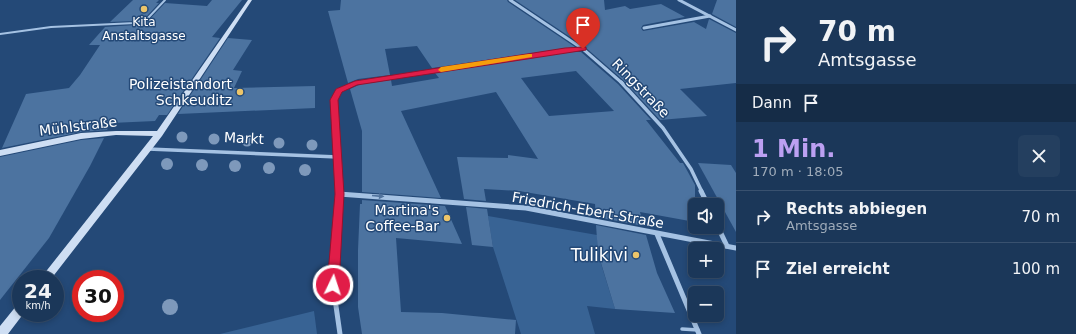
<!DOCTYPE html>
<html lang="de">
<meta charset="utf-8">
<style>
body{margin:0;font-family:"DejaVu Sans",sans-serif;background:#243f5f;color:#f1f3f6;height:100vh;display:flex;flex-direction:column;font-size:15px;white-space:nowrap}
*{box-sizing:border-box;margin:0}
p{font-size:13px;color:#a0acba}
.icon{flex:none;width:22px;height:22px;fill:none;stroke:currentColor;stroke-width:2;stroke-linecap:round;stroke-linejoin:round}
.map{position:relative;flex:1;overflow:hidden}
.panel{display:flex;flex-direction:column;background:#1b3759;width:340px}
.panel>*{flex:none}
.guide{background:#1b3759;color:#f1f3f6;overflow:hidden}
.fabs{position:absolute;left:688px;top:198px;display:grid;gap:8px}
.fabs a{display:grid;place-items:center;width:36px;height:36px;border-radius:6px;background:#1b3759;box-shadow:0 2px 6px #0003,0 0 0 1px #39516f;font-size:20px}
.speed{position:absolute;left:12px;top:270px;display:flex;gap:8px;font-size:20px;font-weight:700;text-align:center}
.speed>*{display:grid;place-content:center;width:52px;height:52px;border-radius:50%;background:#1b3759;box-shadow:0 2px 6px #0003,0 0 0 1px #39516f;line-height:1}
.speed small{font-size:10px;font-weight:400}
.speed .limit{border:6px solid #d22;background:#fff;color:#111}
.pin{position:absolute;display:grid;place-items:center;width:34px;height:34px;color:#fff;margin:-41px -17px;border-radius:50% 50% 50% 0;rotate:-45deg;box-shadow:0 0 4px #0007}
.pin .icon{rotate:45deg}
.me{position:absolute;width:44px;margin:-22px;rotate:4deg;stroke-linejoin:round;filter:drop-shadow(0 0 3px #0008)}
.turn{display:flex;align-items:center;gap:14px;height:84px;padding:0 16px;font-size:18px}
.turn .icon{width:52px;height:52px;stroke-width:2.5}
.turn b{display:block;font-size:28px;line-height:34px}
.then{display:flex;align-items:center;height:38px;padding:0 16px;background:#0003;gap:8px;font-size:15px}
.round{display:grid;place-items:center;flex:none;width:42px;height:42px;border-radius:6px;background:#243f5f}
.headline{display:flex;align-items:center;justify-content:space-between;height:68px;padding:0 16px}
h1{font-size:24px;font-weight:700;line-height:30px;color:#bca0f2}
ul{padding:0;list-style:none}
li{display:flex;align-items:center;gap:12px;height:52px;padding:0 16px;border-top:1px solid #39516f}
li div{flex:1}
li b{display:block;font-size:15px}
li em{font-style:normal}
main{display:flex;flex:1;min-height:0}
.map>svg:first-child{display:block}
.green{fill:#386394}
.building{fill:#4c73a0;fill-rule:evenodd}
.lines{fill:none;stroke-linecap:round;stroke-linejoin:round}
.lane-far2{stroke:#a5c2e3;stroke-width:2}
.lane-far1{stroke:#a5c2e3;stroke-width:3}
.lane{stroke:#a5c2e3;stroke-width:3.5}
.street-far2{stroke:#a5c2e3;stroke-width:3}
.street-far1{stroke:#a5c2e3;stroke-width:3.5}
.street{stroke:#a5c2e3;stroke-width:5}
.secondary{fill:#cedef3;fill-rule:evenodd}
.tree{fill:#7e99bb}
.oneway{fill:#51739d}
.route{fill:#e11d48;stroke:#92132f}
.slow{fill:#f59e0b}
.poi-dot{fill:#edc569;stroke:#244977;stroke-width:1.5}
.labels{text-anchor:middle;stroke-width:3;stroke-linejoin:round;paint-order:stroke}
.far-poi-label{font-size:12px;fill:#fff;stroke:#244977}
.poi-label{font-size:14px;fill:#fff;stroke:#244977;text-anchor:end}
.street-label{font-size:14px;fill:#fff;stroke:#244977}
.near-poi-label{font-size:17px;fill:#fff;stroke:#244977;text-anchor:end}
</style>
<main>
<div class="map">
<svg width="736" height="334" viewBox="0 0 736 334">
<rect width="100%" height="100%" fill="#244977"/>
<!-- green -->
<g class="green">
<polygon points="488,216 597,235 598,254 615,309 587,306 595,334 521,334 493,247"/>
<polygon points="314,311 317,334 220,334"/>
</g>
<!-- building -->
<g class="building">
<polygon points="133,0 159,0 156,3 159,3 147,16 134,21 110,22"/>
<polygon points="212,0 242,0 212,37 220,38 167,115 159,115 155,121 111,123 107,130 81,132 2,148 26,94 69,88 80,75 100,45 89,45 105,27 135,25 149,20 165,3 207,6"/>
<polygon points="341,0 507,0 508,2 575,47 432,68 417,46 385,49 390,75 358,79 348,83 328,11 340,10"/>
<polygon points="515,0 604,0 605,10 625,6 630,9 661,4 685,17 643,25 641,28 643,31 694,22 706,29 709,19 736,33 736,83 680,89 707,116 660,120 623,80 585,47"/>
<polygon points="717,0 736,0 736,27 712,14"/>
<polygon points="228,38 252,40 233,70 242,71 234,88 315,86 315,108 178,114"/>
<path d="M565,52H581L618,84L651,120H646L680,163H683L695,185V222L640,212L644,226L596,217L595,204L519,191L484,189L486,201L464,199L457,157L508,158V155L538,159L496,92L401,111L441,198L362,192V131L350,89L361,84L391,80L392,86L439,78L435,73ZM576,71L614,111L549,116L521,78Z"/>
<polygon points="104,138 90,166 49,238 0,300 0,157 81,140"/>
<polygon points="698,163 731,165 736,173 736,232"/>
<polygon points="362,200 445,206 462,244 396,238 401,312 442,313 516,320 515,334 362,334 358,307 358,250 360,204 362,204"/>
<polygon points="466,207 487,209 493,247 472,245"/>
<polygon points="596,225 646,235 657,273 675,313 615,309 598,253"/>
</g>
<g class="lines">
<!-- lane-far2 -->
<g class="lane-far2">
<polyline points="0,34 51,27 135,23 148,18 165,0"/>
<polyline points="354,83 565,50 583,49"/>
</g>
<!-- lane-far1 -->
<polyline class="lane-far1" points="338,90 359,82"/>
<!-- lane -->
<polyline class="lane" points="682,329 698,330"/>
<!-- street-far2 -->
<g class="street-far2">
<polyline points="510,0 583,49 622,83"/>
<polyline points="679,0 736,30"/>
<polyline points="644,28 710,16"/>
</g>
<!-- street-far1 -->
<g class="street-far1">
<polyline points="621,82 663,128 691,169 702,192"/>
<polyline points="338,90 334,101 338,157"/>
<polyline points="148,149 338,157 339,192"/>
</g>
<!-- street -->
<g class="street">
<polyline points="339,191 333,285 340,334"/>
<polyline points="701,191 708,205"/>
<polyline points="339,194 526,208 736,248"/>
<polyline points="717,225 727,246"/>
<polyline points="657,234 699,334"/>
</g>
<!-- secondary -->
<g class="secondary">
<polygon points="248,0 252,0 162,136 51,279 40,279 153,136 116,135 81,139 0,156 0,150 81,133 116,131 157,131"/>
<polygon points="21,304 21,313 24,313 8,334 0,334 0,326 17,305"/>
</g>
</g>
<!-- trees -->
<g class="tree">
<circle cx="182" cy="137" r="5.5"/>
<circle cx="214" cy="139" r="5.5"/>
<circle cx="247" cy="141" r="5.5"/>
<circle cx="279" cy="143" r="5.5"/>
<circle cx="312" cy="145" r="5.5"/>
<circle cx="167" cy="164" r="6"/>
<circle cx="202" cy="165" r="6"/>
<circle cx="235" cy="166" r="6"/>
<circle cx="269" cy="168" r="6"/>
<circle cx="305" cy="170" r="6"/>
<circle cx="170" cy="307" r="8"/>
</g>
<!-- one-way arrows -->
<defs><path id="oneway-solid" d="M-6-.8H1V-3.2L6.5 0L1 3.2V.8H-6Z"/></defs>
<use class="oneway" href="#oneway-solid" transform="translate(378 196) rotate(5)"/>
<!-- route -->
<polygon class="route" points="583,47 586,47 586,50 357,85 342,92 338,100 344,194 339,285 337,289 333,291 329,289 327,285 335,194 330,100 336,89 355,81 565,48"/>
<!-- slow -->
<polygon class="slow" points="529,54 532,54 532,57 441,72 438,70 441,67"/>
<!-- markers -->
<g class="poi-dot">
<circle cx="144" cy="9" r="4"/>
<circle cx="240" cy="92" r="4"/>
<circle cx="447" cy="218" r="4"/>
<circle cx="636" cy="255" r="4"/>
</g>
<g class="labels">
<!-- far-poi labels -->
<g class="far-poi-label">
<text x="144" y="26">Kita<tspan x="144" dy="14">Anstaltsgasse</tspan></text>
</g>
<!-- poi labels -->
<g class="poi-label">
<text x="232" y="89">Polizeistandort<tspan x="232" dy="16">Schkeuditz</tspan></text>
<text x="439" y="215">Martina's<tspan x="439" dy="16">Coffee-Bar</tspan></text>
</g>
<!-- street labels -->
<g class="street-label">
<text transform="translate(641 88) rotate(46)" y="5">Ringstraße</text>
<text transform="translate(78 126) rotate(-7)" y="5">Mühlstraße</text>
<text transform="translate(244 138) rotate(3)" y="5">Markt</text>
<text transform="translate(588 210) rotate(10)" y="5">Friedrich-Ebert-Straße</text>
</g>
<!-- near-poi labels -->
<g class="near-poi-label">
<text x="628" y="261">Tulikivi</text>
</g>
</g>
</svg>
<div class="fabs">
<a><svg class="icon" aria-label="sound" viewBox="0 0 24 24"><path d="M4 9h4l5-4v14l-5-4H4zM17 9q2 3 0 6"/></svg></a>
<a>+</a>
<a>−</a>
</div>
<div class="speed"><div>24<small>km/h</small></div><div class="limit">30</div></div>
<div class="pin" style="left:583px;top:49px;background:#d93025"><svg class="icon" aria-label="arrive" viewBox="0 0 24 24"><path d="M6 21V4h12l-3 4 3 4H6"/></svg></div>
<svg class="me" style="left:333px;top:285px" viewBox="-20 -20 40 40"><circle r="17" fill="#e11d48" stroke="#fff" stroke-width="3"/><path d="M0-11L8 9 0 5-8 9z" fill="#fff"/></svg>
</div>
<section class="panel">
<div class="guide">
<div class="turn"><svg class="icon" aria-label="right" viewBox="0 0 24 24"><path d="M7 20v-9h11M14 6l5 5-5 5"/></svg><div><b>70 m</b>Amtsgasse</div></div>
<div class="then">Dann<svg class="icon" aria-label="arrive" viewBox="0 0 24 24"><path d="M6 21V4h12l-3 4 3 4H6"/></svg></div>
</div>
<div class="headline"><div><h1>1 Min.</h1><p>170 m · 18:05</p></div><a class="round"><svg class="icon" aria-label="close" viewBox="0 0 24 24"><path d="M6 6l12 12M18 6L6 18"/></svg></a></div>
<ul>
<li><svg class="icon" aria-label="right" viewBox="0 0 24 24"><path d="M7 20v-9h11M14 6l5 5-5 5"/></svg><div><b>Rechts abbiegen</b><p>Amtsgasse</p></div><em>70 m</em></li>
<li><svg class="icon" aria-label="arrive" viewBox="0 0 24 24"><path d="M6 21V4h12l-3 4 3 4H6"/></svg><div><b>Ziel erreicht</b></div><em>100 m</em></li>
</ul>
</section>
</main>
